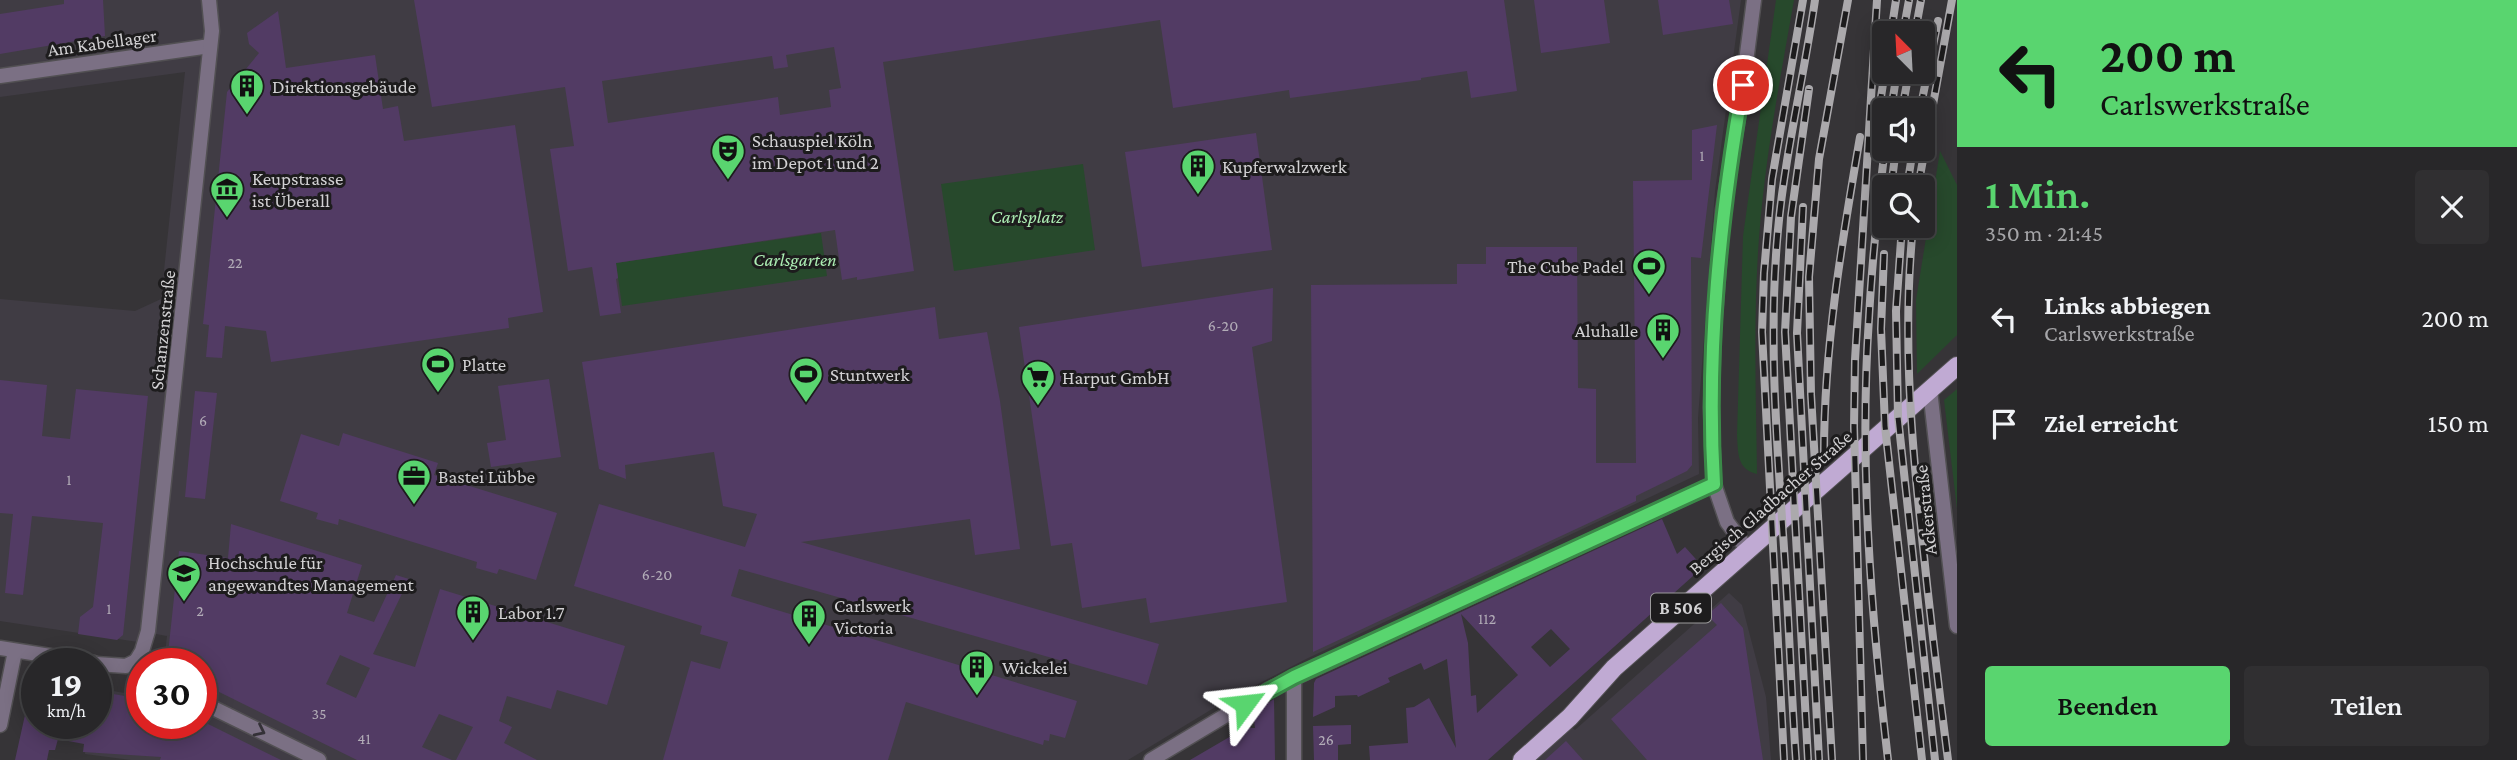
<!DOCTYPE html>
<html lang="de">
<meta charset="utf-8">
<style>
body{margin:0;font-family:"Crimson Pro",serif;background:#302f31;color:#f1f3f6;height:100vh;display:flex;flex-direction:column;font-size:26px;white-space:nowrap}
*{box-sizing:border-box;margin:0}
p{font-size:23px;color:#a5a5a8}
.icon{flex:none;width:38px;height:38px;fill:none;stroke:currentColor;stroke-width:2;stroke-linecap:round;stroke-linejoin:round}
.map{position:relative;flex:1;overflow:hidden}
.side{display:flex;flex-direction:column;background:#282729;width:560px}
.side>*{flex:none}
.guide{background:#59d56f;color:#111;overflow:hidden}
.needle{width:46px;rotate:336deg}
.fabs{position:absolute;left:1872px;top:21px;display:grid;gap:14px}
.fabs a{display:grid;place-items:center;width:63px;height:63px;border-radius:7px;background:#282729;box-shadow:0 4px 18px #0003,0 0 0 2px #444446;font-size:35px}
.speed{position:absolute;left:21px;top:648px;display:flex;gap:14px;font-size:35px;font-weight:700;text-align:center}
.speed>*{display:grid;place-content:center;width:91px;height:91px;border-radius:50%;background:#282729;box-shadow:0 4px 18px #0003,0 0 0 2px #444446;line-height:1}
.speed small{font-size:18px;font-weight:400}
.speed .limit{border:10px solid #d22;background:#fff;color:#111}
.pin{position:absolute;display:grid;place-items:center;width:60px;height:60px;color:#fff;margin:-30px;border:4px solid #fff;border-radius:50%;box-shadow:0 2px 7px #0007}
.me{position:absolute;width:77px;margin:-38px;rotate:60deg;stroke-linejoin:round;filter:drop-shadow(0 0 5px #0008)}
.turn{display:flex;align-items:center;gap:24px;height:147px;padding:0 28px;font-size:32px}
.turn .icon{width:91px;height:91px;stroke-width:2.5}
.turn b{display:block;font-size:49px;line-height:60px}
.round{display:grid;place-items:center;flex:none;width:74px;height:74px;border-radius:7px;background:#302f31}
.head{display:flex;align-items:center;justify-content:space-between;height:119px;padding:0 28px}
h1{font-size:42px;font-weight:600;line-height:52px;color:#59d56f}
.button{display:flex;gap:14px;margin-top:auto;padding:14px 28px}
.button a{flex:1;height:80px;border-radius:7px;background:#59d56f;color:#111;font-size:28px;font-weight:600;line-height:80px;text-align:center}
.button a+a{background:#302f31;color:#f1f3f6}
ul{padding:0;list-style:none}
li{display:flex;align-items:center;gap:21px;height:105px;padding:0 28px}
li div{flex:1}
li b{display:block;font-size:26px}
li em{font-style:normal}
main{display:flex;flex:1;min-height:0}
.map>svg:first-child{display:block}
.built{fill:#403c44}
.green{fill:#27492c}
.building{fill:#523b64;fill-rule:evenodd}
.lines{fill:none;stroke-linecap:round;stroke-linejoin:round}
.minor-casing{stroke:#525053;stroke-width:17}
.primary-casing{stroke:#525053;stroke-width:20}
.minor{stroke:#7b7084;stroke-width:14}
.primary{stroke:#c0aad3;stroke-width:18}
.rail-casing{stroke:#aba9ac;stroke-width:8}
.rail{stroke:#1d1c1d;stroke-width:5;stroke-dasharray:16;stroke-linecap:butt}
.oneway{stroke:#343137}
.route-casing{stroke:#3a8a48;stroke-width:18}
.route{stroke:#59d56f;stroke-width:12}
.labels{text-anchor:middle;stroke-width:6;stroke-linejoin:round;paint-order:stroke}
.number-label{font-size:16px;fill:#b2acb7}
.shield{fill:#1d1c1d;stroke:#9c9b9c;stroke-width:2}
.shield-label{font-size:18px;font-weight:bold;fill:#d2d1d3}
.street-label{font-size:19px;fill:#d2d1d3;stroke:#1d1c1d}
.poi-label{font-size:19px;fill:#d2d1d3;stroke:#1d1c1d;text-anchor:start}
.park-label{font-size:19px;font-style:italic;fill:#acedb3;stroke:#1d1c1d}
</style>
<main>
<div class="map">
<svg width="1957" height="760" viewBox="0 0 1957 760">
<rect width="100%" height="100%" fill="#363437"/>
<!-- built -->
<g class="built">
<polygon points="0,0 1741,0 1715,191 1698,418 1699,474 1306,659 1227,700 1128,760 131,760 85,754 88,723 96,723 96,688 142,696 142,723 201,723 201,663 164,663 167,636 140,631 138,642 0,621 0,299 135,311 161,299 185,72 0,97"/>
<polygon points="1729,593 1742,605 1766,697 1771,760 1535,760 1571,727 1575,730"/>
</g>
<!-- green -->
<g class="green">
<path d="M1776,0H1794C1780,79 1765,158 1759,238C1753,317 1756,396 1757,474C1737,470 1738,452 1737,435L1743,236Z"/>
<polygon points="1940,151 1957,185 1957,335 1917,374 1916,300"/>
<polygon points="1083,164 1095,250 954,271 941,184"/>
<polygon points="821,233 827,276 622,306 616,263"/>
<polygon points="1957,389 1957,509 1944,400"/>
</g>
<!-- building -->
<g class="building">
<polygon points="64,0 103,0 105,36 0,54 0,14 64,4"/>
<path d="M414,0H1504L1517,91L1471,98L1467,71L1421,78V80L1290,98L1289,90L1173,108L1160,20L883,62L914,271L857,280V277L842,280L835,230L616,263L618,278L616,279L621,313L600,316L592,267L568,271L550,149L574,146L565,87L432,107ZM834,47L841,88L829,90L831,107L780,115L778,97L608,123L602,81L772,56L774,69L788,67L786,55Z"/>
<polygon points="1534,0 1604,0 1610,43 1541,53"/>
<polygon points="1658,0 1729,0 1733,24 1663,35"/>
<polygon points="278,11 286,68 375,55 383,109 398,106 404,141 515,125 543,312 508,318 509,328 271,362 266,331 225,326 222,358 206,357 209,325 203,324 227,92 259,53 249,44 247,33"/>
<polygon points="1717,125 1701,258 1691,257 1692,465 1687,471 1636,496 1636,501 1313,652 1311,285 1457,284 1457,264 1486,264 1486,247 1577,247 1578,388 1596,389 1596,463 1636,463 1633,181 1692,180 1692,130"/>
<polygon points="1256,133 1272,250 1142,267 1125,152"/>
<polygon points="1273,288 1272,341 1252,347 1287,602 1150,623 1146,598 1082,608 1072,543 1051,546 1019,327"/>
<polygon points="935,307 939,339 987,332 1000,401 1020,549 975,555 970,519 801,542 1159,644 1147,685 739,569 731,596 1077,701 1065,738 1050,734 1049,741 1044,740 1043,745 906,702 888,760 663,760 691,661 720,669 728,642 700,634 702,626 574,586 599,504 745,547 757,514 723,506 714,452 625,465 626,479 599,469 582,362"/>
<polygon points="549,379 561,457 491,467 487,443 506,440 498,386"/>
<polygon points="0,380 47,385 42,436 70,439 76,389 148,396 123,635 117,640 78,634 80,617 93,607 103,523 32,516 23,595 5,593 13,514 0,513"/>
<polygon points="195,391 217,393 205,499 185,497"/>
<polygon points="343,433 438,463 434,475 557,513 536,580 499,569 497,574 476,568 477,562 339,519 338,525 316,519 318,513 280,501 301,434 339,446"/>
<path d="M1662,519L1677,554L1685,547L1703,567L1488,760H1370L1369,746L1408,743L1406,708L1414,707L1429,698L1456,748L1447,659L1424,670L1421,663L1388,678L1390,682L1358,697L1357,695L1335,696V707L1313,717L1314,683L1316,679ZM1461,614L1518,675L1477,713L1476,695L1471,696L1468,643ZM1551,629L1570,649L1550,667L1531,647Z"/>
<path d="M231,524L362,565L347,613L374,622L396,575L409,579L373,654L415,667L440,589L625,646L607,705L557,690L551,709L507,696L499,721L512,727L504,743L537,760H456L473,727L439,714L422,747L452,760H357L201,683V663H167L179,551L228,558ZM340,655L370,668L356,698L326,684Z"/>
<polygon points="1721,603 1743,628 1763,760 1647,760 1611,719 1717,625 1707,615"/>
<polygon points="31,688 37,689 37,723 96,723 96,691 142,699 142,723 206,723 281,760 160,760 161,757 83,752 84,744 58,739 55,750 49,750 47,760 15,760"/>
<polygon points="1274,699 1275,760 1190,760 1238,732 1238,728 1255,728 1253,712"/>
<polygon points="1351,725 1351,744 1338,745 1338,760 1314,760 1313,726"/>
<polygon points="1566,741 1583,760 1545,760"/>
</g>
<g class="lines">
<!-- minor casing -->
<g class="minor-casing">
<g id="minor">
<polyline points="0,76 210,46"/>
<polyline points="1930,390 1957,626"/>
<polyline points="1747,549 1727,522 1714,484 1711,408 1714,327 1723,210 1743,85 1754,0"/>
<polyline points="0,648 94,663"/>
<polyline points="136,661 142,651 148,631 212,31 209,0"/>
<polyline points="96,664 126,666 136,661"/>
<polyline points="1294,677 1294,760"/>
<polyline points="201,702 319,760"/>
<polyline points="0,725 15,651"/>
<polyline points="1151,760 1268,690 1714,484"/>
</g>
</g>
<!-- primary casing -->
<g class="primary-casing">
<polyline id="primary" points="1522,760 1570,717 1614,668 1957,366"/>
</g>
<!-- minor -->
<use href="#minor" class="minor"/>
<!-- primary -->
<use href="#primary" class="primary"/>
<!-- rail casing -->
<g class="rail-casing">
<g id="rail">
<polyline points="1891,33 1896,0"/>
<polyline points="1903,33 1909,0"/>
<polyline points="1915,33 1921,0"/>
<polyline points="1879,110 1885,71"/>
<polyline points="1891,110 1897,72"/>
<polyline points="1902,110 1909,72"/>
<polyline points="1920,110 1938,21"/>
<path d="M1885,148C1878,204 1872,261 1869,318C1859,464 1871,614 1888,760"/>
<polyline points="1891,187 1896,149"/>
<polyline points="1907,187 1913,149"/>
<polyline points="1918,187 1952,0"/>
<polyline points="1803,207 1797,333 1819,760"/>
<polyline points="1902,226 1896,311 1898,417 1935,760"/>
<path d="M1913,226C1903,327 1910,427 1921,528C1929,605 1938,683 1948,760"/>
<polyline points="1884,254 1881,329 1885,426 1922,760"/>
<path d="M1824,453C1824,347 1842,241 1860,137"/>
<polyline points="1784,760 1762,332 1764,273 1772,179 1803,0"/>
<path d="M1796,760C1791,689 1789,619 1784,548C1777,443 1768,336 1778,230C1785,153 1804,77 1815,0"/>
<polyline points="1808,760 1785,332 1791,217 1809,89"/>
<polyline points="1832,760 1811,394 1809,277 1819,159 1848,0"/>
<polyline points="1863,760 1854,427 1855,360 1877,0"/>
</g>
</g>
<!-- rail -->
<use href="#rail" class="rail"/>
</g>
<!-- one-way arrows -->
<defs><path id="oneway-chevron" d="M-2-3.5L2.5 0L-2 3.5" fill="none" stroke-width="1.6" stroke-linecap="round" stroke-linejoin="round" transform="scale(1.75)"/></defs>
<use class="oneway" href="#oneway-chevron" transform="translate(260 731) rotate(26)"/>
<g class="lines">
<!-- route casing -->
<g class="route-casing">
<path id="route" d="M1245,704L1294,677L1714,484C1706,350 1720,217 1743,85"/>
</g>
<!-- route -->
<use href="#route" class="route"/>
</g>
<!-- icons -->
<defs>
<g id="building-pin" transform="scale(1.75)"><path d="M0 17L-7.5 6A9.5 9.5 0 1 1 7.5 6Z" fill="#59d56f" stroke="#1d1c1d"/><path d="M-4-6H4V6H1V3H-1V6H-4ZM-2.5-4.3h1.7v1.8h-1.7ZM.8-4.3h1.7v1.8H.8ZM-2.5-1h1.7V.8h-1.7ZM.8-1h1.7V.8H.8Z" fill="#111"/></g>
<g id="theatre-pin" transform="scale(1.75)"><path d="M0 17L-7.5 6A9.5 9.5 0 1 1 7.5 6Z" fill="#59d56f" stroke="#1d1c1d"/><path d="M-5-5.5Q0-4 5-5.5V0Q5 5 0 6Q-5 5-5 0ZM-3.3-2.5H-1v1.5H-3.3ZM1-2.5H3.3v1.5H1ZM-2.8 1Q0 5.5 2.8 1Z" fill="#111"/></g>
<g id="museum-pin" transform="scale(1.75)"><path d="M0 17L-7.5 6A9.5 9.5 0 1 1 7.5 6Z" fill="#59d56f" stroke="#1d1c1d"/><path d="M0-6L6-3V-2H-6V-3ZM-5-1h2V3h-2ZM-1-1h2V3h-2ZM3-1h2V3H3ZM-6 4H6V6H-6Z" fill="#111"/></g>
<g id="stadium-pin" transform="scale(1.75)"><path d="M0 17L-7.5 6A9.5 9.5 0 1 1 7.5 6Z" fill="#59d56f" stroke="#1d1c1d"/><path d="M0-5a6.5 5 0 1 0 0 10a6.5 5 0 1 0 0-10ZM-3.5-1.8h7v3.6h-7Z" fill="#111"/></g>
<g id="supermarket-pin" transform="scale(1.75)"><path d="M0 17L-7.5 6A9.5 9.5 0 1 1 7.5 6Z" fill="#59d56f" stroke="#1d1c1d"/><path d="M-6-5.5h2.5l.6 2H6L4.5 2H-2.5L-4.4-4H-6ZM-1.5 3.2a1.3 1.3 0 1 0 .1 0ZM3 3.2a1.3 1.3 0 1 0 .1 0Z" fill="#111"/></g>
<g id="office-pin" transform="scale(1.75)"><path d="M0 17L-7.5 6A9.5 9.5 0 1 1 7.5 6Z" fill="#59d56f" stroke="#1d1c1d"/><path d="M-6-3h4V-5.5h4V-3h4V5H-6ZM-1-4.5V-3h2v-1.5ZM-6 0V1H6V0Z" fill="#111"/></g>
<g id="university-pin" transform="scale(1.75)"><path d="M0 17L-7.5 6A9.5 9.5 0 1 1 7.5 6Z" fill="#59d56f" stroke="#1d1c1d"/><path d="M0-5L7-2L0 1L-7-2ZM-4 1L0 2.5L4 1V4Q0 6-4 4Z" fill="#111"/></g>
</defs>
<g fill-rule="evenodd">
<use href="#building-pin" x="247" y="86"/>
<use href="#theatre-pin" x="728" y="151"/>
<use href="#building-pin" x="1198" y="166"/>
<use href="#museum-pin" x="227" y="189"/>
<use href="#stadium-pin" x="1649" y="266"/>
<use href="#building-pin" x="1663" y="330"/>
<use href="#stadium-pin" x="438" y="364"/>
<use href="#stadium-pin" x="806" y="374"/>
<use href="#supermarket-pin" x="1038" y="377"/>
<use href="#office-pin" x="414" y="476"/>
<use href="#university-pin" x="184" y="573"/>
<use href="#building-pin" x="473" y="612"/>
<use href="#building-pin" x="809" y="616"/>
<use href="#building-pin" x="977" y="667"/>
</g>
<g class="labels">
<!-- number labels -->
<g class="number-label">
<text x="1702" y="161">1</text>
<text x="235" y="268">22</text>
<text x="1223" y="331">6-20</text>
<text x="203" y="426">6</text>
<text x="69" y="485">1</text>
<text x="657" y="580">6-20</text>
<text x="109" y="614">1</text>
<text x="200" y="616">2</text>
<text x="1487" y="624">112</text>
<text x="319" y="719">35</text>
<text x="364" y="744">41</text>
<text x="1326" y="745">26</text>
</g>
<!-- shield labels -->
<rect class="shield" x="1651" y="593.5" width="60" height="29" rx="5"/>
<g class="shield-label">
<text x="1681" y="614">B 506</text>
</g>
<!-- street labels -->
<g class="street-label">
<text transform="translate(102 42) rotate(-8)" y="7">Am Kabellager</text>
<text transform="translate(162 330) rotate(-84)" y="7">Schanzenstraße</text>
<text transform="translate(1770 502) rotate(-41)" y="7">Bergisch Gladbacher Straße</text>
<text transform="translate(1925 510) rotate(-96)" y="7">Ackerstraße</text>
</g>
<!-- poi labels -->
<g class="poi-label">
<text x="272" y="93">Direktionsgebäude</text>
<text x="752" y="147">Schauspiel Köln<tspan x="752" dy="22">im Depot 1 und 2</tspan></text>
<text x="1222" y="173">Kupferwalzwerk</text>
<text x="252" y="185">Keupstrasse<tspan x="252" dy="22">ist Überall</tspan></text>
<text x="1624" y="273" text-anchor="end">The Cube Padel</text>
<text x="1638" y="337" text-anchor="end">Aluhalle</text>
<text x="462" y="371">Platte</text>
<text x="830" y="381">Stuntwerk</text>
<text x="1062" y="384">Harput GmbH</text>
<text x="438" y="483">Bastei Lübbe</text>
<text x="208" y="569">Hochschule für<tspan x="208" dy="22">angewandtes Management</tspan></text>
<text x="834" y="612">Carlswerk<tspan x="834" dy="22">Victoria</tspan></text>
<text x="498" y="619">Labor 1.7</text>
<text x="1002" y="674">Wickelei</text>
</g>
<!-- park labels -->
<g class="park-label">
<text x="1027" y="223">Carlsplatz</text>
<text x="795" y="266">Carlsgarten</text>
</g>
</g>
</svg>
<div class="fabs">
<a><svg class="needle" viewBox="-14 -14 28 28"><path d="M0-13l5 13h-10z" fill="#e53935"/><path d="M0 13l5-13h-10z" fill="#a5a5a8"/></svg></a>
<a><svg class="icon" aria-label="sound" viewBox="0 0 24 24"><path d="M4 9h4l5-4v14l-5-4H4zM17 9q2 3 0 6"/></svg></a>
<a><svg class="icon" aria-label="search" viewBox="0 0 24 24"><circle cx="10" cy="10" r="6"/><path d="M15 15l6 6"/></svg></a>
</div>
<div class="speed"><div>19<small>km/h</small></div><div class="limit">30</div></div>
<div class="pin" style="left:1743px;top:85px;background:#d93025"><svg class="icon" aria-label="arrive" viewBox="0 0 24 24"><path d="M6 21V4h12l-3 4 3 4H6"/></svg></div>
<svg class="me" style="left:1245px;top:704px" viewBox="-20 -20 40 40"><path d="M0-17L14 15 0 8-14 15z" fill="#59d56f" stroke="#fff" stroke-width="4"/></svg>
</div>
<section class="side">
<div class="guide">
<div class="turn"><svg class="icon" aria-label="left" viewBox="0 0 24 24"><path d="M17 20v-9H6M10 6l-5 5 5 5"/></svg><div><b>200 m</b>Carlswerkstraße</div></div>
</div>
<div class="head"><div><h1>1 Min.</h1><p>350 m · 21:45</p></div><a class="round"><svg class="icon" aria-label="close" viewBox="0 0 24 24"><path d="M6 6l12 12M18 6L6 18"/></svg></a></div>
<ul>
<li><svg class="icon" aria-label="left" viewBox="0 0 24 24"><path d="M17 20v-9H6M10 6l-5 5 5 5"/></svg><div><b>Links abbiegen</b><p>Carlswerkstraße</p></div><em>200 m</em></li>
<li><svg class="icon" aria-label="arrive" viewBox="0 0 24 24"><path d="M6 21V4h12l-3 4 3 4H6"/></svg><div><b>Ziel erreicht</b></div><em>150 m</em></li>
</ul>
<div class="button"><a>Beenden</a><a>Teilen</a></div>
</section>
</main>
